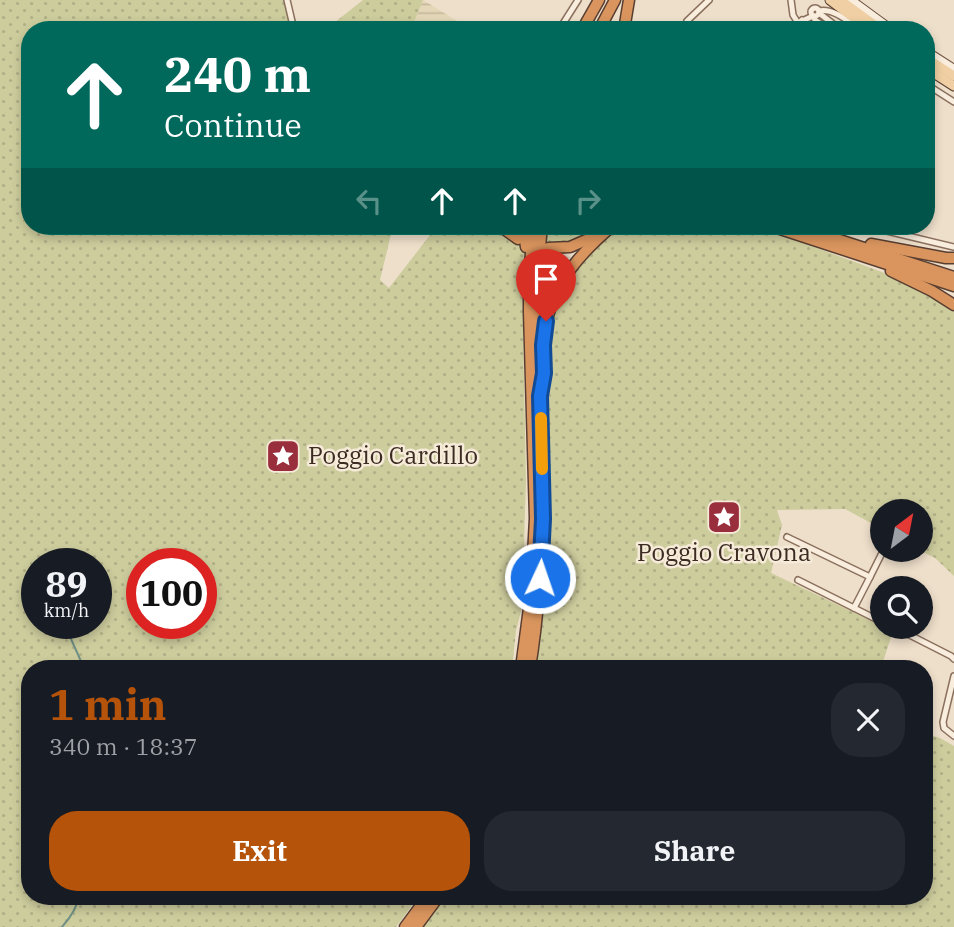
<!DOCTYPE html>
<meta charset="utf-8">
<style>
body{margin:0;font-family:"IBM Plex Serif",serif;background:#242831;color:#f1f3f6;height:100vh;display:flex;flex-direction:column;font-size:26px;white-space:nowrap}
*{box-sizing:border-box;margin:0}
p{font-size:23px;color:#9ea1a6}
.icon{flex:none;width:38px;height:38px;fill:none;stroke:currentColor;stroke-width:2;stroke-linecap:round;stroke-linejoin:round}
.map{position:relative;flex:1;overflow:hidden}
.details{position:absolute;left:21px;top:660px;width:912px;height:245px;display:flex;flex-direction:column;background:#171b24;border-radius:28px;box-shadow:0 4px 10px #0003}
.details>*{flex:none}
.top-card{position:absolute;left:21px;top:21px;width:914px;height:214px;border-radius:28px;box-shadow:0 4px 10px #0003;background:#00695c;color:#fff;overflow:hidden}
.needle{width:46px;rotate:32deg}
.tools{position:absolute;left:870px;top:499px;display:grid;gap:14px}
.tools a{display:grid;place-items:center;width:63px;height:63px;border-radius:50%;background:#171b24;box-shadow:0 4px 10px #0003;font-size:35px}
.speed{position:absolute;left:21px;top:548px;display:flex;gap:14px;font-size:35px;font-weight:700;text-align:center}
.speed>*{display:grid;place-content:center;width:91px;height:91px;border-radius:50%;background:#171b24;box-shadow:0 4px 10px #0003;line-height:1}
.speed small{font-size:18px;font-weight:400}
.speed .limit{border:10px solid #d22;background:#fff;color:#111}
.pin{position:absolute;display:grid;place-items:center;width:60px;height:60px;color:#fff;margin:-72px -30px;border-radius:50% 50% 50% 0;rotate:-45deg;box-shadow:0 0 7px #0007}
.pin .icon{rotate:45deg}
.me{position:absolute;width:77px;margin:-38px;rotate:3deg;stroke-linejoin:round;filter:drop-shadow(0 0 5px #0008)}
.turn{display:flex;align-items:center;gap:24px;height:147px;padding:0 28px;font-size:32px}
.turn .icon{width:91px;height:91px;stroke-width:2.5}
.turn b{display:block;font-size:49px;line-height:60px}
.lanes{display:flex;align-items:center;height:66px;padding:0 28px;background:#0003;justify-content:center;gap:35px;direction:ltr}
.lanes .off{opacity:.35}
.round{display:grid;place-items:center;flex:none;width:74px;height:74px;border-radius:28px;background:#242831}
.summary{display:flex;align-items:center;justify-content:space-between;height:119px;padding:0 28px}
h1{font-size:42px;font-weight:800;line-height:52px;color:#b45309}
.action{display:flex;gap:14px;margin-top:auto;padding:14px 28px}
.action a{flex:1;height:80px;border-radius:28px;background:#b45309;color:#fff;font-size:28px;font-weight:800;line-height:80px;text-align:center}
.action a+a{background:#242831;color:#f1f3f6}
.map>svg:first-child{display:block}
.farmland{fill:url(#farmland-rules)}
.grass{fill:url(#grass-dots);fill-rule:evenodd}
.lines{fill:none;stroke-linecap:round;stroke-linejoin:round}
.stream{stroke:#709185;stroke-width:2}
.street-casing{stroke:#8b705e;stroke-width:8}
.secondary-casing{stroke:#6d5241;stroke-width:10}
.primary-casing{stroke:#593f32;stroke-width:11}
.highway-casing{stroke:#593f32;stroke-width:13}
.street{stroke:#f9eddd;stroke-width:5}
.secondary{stroke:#f9eddd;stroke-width:8}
.primary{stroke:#efcfa3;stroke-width:9}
.highway{stroke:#da955e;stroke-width:10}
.route-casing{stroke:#114b97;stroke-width:18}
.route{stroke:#1a73e8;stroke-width:12}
.slow{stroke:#f59e0b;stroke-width:12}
.labels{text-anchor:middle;stroke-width:5;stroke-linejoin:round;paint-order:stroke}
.poi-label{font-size:24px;fill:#3b2b21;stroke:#f6ead9;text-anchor:start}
</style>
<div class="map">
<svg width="954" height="927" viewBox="0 0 954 927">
<defs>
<pattern id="farmland-rules" width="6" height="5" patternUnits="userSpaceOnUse" patternTransform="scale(1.75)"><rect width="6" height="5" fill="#e4d7b7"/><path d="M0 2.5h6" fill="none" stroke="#c4b99d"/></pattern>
<pattern id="grass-dots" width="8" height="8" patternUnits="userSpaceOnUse" patternTransform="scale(1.75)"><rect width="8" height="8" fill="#cdcc9d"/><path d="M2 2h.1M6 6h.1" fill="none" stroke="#b1af87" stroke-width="1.8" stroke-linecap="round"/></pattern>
</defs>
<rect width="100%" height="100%" fill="#eedfca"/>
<!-- farmland -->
<polygon class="farmland" points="423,0 462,24 459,30 411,30"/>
<!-- grass -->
<g class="grass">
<path d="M0,0H284L291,30H30V226H393L380,280L389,288L437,226H521L524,255L523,325L526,482L522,607L516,631L512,668H30V896H419L396,927H0ZM37,564H96V623H37ZM142,564H201V623H142Z"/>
<polygon points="363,0 423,0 411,30 325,30"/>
<polygon points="547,226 606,226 579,242 545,244"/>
<polygon points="622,226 758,226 914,284 954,310 954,576 935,558 919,550 920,550 920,511 882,511 882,529 845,509 777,510 782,525 771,573 893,631 881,668 535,668 547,579 551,488 545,346 547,331 570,272 607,235"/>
<polygon points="924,733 940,738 954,746 954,927 423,927 445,896 924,896"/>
</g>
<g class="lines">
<!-- stream -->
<g class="stream">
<polyline points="67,630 84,668"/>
<path d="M62,927C70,918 77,908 79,896"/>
</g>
<!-- street casing -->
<g class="street-casing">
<g id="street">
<polyline points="287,0 294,30"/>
<polyline points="791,0 793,15 798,23"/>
<circle cx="815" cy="12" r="4"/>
<path d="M819,11C834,8 849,22 861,30"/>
<polyline points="819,13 841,30"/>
<polyline points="687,21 709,0"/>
<polyline points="800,22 813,16 815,20 831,30"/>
<polyline points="559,30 578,0"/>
<polyline points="792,30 802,20"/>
<polyline points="926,84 954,102"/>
<polyline points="866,226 954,247"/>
<polyline points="787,537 870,577 854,608"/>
<polyline points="870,577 883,551"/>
<polyline points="798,580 882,622"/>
<polyline points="892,626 951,656 954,659"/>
<polyline points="954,676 943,722 944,728 954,736"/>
</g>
</g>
<!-- secondary casing -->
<g class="secondary-casing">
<g id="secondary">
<polyline points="851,0 892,30"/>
<polyline points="926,51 954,69"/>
</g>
</g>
<!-- primary casing -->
<g class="primary-casing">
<g id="primary">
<polyline points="830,0 870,30"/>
<polyline points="840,0 881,30"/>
<polyline points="926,58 954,76"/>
<polyline points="926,68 954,86"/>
</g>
</g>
<!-- highway casing -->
<g class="highway-casing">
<g id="highway">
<polyline points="582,30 599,0"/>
<polyline points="599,30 615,0"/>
<polyline points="624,30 629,0"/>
<polyline points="500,226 518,239"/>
<polyline points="523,226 526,247"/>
<polyline points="771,226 954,286"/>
<polyline points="796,226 954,277"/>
<polyline points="871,244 946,258 954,258"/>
<polyline points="548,248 570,247 593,237"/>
<polyline points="891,271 932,291 954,305"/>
<path d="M544,337C550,288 575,258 611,227"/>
<polyline points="521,668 531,593 535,518 529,312 529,279 533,226"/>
<path d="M530,668C542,594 544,520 542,445C540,372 534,299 542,226"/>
<polyline points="405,927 428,896"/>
<polyline points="416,927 439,896"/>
</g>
</g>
<!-- street -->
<use href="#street" class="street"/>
<!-- secondary -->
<use href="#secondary" class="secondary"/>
<!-- primary -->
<use href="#primary" class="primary"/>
<!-- highway -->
<use href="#highway" class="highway"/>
</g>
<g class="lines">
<!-- route casing -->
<g class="route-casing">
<polyline id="route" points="540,578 543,519 540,396 544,373 543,345 546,321"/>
</g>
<!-- route -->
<use href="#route" class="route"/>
<!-- slow -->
<polyline class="slow" points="541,418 542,469"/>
</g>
<!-- icons -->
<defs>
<g id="sight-square" transform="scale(1.75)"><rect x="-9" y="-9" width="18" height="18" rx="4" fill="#992f3c" stroke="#f6ead9"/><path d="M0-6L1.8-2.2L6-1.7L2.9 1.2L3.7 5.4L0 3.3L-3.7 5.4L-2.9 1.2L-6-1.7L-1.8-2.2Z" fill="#fff"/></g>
</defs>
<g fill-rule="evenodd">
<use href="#sight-square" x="283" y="456"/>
<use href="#sight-square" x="724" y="517"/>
</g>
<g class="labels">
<!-- poi labels -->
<g class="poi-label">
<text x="308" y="464">Poggio Cardillo</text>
<text x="724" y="561" text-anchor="middle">Poggio Cravona</text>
</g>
</g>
</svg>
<div class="tools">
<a><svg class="needle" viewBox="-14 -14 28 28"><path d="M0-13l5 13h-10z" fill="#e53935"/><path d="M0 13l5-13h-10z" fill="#9ea1a6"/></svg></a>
<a><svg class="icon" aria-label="search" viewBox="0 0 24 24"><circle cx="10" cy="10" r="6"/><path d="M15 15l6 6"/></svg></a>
</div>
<div class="speed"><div>89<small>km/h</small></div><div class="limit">100</div></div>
<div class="pin" style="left:546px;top:321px;background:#d93025"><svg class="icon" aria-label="arrive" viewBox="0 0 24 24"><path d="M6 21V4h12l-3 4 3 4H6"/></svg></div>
<svg class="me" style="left:540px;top:578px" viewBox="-20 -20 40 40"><circle r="17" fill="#1a73e8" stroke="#fff" stroke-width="3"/><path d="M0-11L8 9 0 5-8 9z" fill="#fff"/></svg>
<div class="top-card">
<div class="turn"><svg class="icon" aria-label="ahead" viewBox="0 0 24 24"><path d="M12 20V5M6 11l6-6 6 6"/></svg><div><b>240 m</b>Continue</div></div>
<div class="lanes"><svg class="icon off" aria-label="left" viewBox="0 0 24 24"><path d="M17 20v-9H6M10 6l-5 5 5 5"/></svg><svg class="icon" aria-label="ahead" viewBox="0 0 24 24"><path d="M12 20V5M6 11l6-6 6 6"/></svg><svg class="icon" aria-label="ahead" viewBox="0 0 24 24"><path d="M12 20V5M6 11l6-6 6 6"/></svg><svg class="icon off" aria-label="right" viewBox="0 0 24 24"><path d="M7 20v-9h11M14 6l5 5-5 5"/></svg></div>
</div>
<section class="details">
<div class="summary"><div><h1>1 min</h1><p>340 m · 18:37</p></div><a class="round"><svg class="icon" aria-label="close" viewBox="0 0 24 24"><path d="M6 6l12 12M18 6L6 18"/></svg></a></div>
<div class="action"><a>Exit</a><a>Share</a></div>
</section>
</div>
